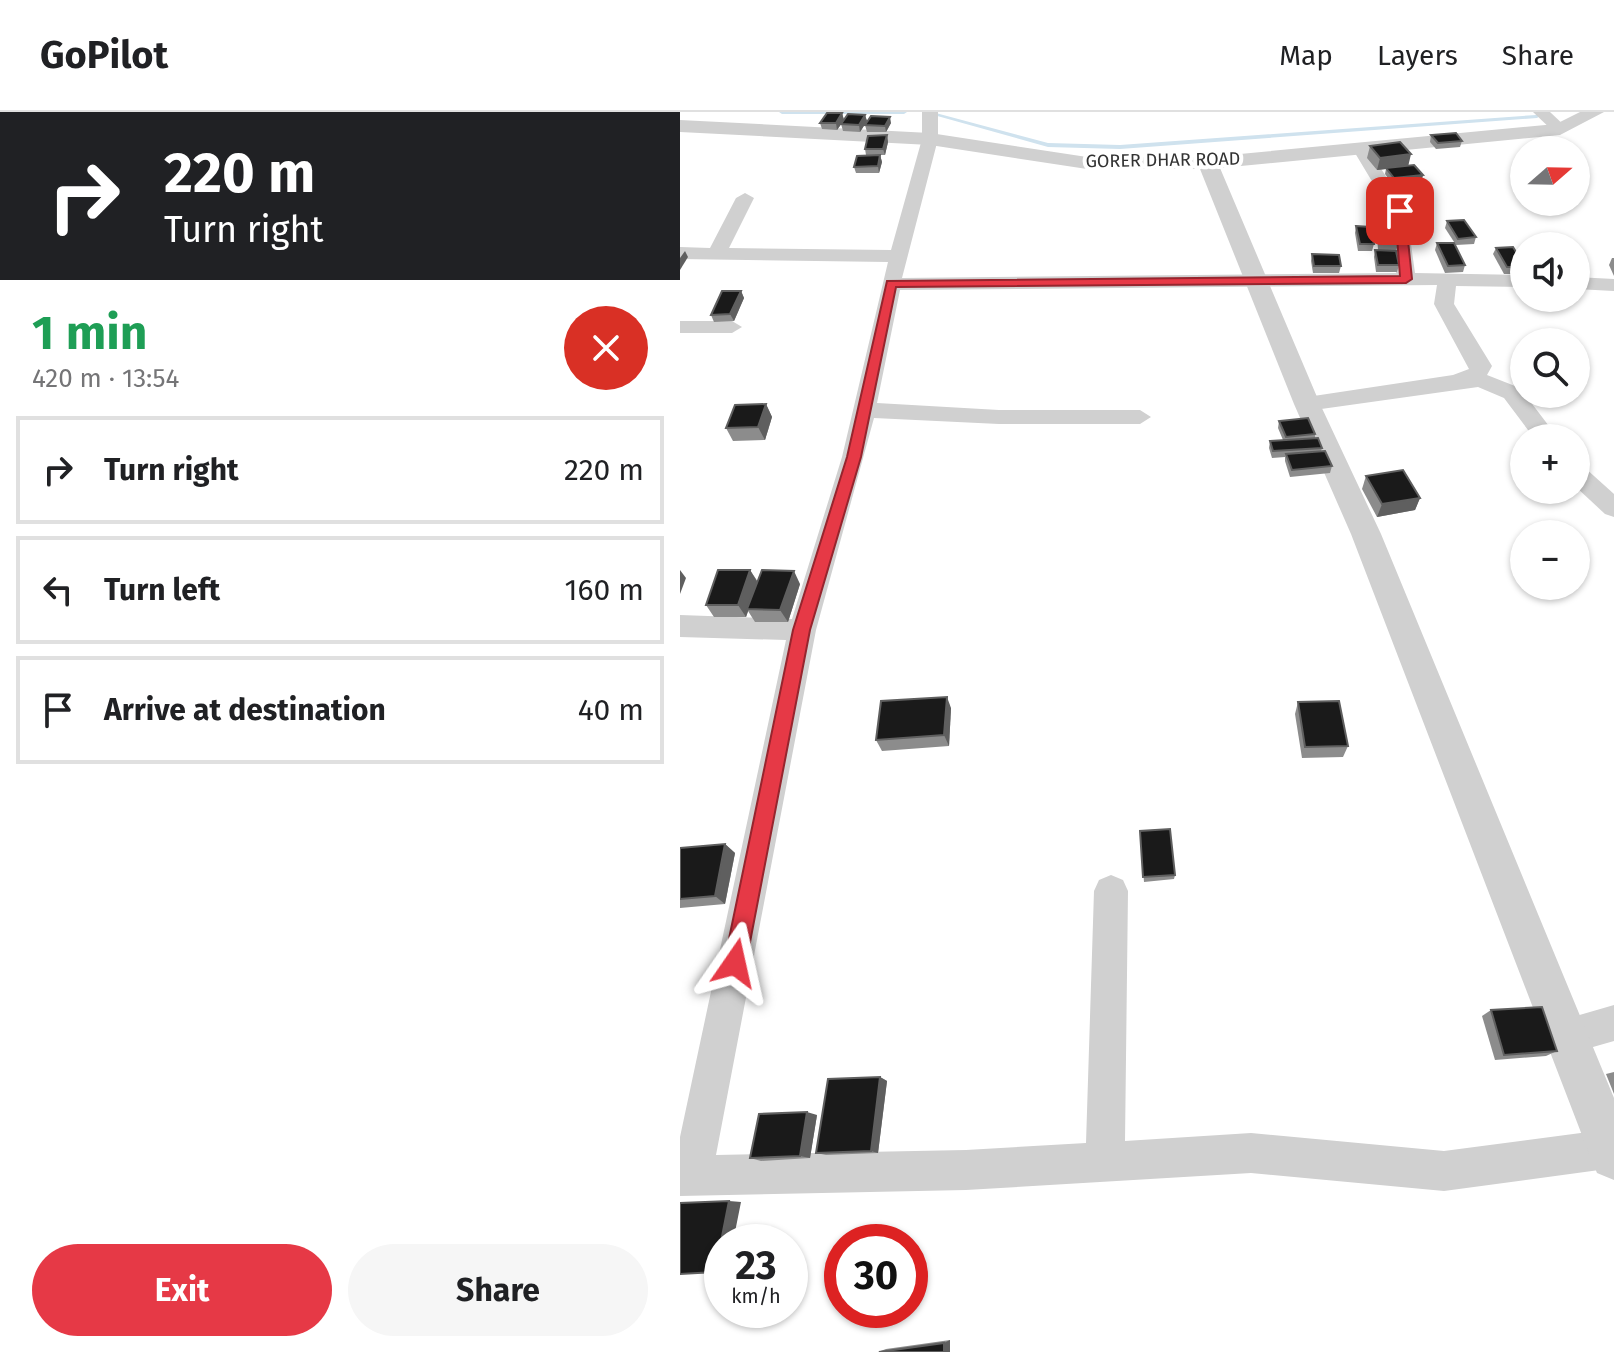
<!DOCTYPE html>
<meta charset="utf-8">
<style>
body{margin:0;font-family:"Fira Sans",sans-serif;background:#f6f6f6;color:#202124;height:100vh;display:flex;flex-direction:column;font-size:30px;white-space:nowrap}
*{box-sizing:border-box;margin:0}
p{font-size:26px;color:#757577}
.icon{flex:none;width:44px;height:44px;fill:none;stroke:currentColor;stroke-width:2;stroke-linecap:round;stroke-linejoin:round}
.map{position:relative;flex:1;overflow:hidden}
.drawer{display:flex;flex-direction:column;background:#fff;width:680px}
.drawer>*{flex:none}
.guide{background:#202124;color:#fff;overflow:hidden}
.needle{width:52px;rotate:70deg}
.controls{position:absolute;left:830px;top:24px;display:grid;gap:16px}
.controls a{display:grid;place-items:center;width:80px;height:80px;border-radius:50%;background:#fff;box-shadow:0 2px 6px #0004;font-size:40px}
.speed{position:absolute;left:24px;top:1112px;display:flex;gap:16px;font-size:40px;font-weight:700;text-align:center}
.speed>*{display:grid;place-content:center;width:104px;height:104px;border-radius:50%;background:#fff;box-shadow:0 2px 6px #0004;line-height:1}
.speed small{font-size:20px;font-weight:400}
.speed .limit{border:12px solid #d22;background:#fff;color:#111}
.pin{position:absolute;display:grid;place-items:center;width:68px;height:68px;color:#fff;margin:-34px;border-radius:16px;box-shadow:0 4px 12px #0006}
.me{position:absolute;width:88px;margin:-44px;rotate:11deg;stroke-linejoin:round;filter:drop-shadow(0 0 6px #0008)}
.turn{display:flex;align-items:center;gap:28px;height:168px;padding:0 32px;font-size:36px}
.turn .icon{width:104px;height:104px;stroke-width:2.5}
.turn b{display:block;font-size:56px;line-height:68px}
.round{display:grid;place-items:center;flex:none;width:84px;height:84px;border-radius:42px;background:#f6f6f6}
.head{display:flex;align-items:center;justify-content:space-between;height:136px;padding:0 32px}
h1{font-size:48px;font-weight:700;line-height:60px;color:#1e9e55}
.cta{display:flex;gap:16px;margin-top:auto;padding:16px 32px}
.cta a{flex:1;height:92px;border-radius:48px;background:#e63946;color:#fff;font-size:32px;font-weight:700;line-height:92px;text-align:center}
.cta a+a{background:#f6f6f6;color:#202124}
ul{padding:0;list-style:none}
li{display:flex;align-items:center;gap:24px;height:108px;margin:0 16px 12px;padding:0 16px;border:4px solid #e0e0e0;border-radius:0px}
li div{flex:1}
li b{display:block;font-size:30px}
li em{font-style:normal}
header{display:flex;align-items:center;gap:48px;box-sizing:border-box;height:112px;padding:0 40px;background:#fff;border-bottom:2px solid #e0e0e0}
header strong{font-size:38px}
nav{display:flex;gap:44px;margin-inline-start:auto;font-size:28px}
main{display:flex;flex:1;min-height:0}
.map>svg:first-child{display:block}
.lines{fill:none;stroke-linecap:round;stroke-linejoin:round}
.stream{fill:#cfe2ee;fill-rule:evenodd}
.minor{fill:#d0d0d0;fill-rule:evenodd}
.tertiary{fill:#d0d0d0;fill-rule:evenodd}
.wall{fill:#8c8c8c}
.shaded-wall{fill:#5f5f5f}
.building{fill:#1a1a1a;stroke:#5f5f5f;stroke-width:2}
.route{fill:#e63946;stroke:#96252e;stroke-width:2}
.labels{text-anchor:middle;stroke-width:8;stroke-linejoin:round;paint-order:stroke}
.far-street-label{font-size:18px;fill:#333;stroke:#fff}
</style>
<header>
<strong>GoPilot</strong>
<nav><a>Map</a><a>Layers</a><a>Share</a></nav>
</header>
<main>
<section class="drawer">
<div class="guide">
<div class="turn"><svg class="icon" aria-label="right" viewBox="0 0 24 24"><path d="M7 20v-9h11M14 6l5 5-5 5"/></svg><div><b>220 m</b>Turn right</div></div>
</div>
<div class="head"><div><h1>1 min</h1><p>420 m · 13:54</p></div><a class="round" style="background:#d93025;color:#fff"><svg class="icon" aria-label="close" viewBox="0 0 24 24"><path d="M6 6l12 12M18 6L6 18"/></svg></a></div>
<ul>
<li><svg class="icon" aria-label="right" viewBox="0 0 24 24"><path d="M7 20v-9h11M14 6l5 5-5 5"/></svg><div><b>Turn right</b></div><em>220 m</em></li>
<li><svg class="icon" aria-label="left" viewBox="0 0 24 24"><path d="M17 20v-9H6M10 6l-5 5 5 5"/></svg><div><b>Turn left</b></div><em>160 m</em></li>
<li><svg class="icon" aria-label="arrive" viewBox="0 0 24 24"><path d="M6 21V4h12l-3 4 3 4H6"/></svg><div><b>Arrive at destination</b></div><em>40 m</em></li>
</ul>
<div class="cta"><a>Exit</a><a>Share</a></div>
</section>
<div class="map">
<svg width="934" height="1240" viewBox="0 0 934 1240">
<rect width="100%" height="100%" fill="#fff"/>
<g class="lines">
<!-- stream -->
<g class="stream">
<polygon points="99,0 227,0 224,2 102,2"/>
<polygon points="243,0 252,0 368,31 440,33 856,3 860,0 866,0 857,6 440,37 368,35"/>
</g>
<!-- minor -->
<g class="minor">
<polygon points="242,0 258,0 258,27 222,166 716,161 708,96 672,36 686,33 726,96 735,161 844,163 844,175 776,174 774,192 812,254 807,263 840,276 878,326 854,326 824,286 798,275 627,299 619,297 616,292 627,285 773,263 789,257 754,192 757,173 220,178 197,291 319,298 460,298 471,305 460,312 319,312 194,306 136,518 36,1043 286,1038 406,1031 414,779 419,768 431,763 443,768 448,779 445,1029 571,1021 764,1039 931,1017 934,1018 934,1056 764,1079 571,1061 286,1078 0,1084 0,1025 106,528 0,525 0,503 112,507 162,345 208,150 0,147 0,135 30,136 56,86 65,81 74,86 49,136 211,138 242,27"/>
<polygon points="853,0 870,0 888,17 874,20"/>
<polygon points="896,165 934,167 934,179 896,177"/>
<polygon points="0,209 52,209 62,215 52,221 0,221"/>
<polygon points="896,353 904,355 934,382 934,405 925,402 896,375"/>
<polygon points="934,893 934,929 885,943 872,937 866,924 872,911"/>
</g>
<!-- tertiary -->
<polygon class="tertiary" points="900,0 924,0 880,23 540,56 640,292 701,422 934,986 934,1068 917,1061 910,1044 671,422 614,292 520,57 407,57 250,33 0,20 0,8 250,21 407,45 528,45 876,12"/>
</g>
<!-- wall -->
<g class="wall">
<polygon points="162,1 164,8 157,18 142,17 140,11"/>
<polygon points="185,3 187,9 180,20 163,19 161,12"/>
<polygon points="211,11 206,20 187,20 185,13"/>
<polygon points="207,23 208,30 205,43 200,43 202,50 199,61 176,61 174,55 186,43 185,37"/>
<polygon points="751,23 782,29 780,35 756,37 750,30"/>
<polygon points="690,34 728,53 743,63 741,70 713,73 705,62 706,57 697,58 687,46"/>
<polygon points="767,109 796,125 794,132 776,133 765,116"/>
<polygon points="676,114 694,132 692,139 678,139 675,121"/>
<polygon points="698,115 718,132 716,139 719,153 717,160 696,160 694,145 695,138 698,138 697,122"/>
<polygon points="757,131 785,153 783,160 765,161 755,138"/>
<polygon points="816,136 844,153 842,162 824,162 813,142"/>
<polygon points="632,142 661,154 659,161 633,161 631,149"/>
<polygon points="932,146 934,146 934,164 929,153"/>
<polygon points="61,179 64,186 54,209 34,210 31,203"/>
<polygon points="86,292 92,305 85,328 53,329 46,316"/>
<polygon points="599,309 635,322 635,326 642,336 641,339 652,354 650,361 610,365 605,349 605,345 592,346 589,336 590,329 603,328 598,316"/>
<polygon points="686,364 740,386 735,398 697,405 682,377"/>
<polygon points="70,458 78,470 120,472 108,510 75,510 68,499 66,505 34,505 26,493"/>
<polygon points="618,590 668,634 663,645 622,646 615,602"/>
<polygon points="271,596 269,634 202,639 196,628"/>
<polygon points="460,719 495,763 494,767 464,770"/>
<polygon points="45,732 55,741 45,792 0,796 0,736"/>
<polygon points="811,898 877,939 866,944 815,948 802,904"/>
<polygon points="934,960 934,982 926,962"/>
<polygon points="200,965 207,969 198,1041 146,1043 136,1041"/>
<polygon points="137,1003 130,1046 81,1049 70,1046"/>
<polygon points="270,1228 270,1240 198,1240 206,1237"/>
</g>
<!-- shaded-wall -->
<g class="shaded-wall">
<polygon points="162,1 164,8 157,18 156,11"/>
<polygon points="185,3 187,9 180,20 179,13"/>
<polygon points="210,5 211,11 206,20 205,14"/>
<polygon points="207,23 208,30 205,43 203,37"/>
<polygon points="731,42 728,55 706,56 706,57 697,58 700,46"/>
<polygon points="200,43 202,50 199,61 198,54"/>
<polygon points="743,63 741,70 713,73 714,66"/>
<polygon points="5,139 8,145 0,158 0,146"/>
<polygon points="61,179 64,186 54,209 50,202"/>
<polygon points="86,292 92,305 85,328 78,315"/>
<polygon points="740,386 735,398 697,405 702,392"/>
<polygon points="0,458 6,466 0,482"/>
<polygon points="70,458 78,471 66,505 58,493"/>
<polygon points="114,459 120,472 108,510 100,498"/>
<polygon points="267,585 271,596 269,634 264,623"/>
<polygon points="45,732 55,741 45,792 35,784"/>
<polygon points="200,965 207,969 198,1041 191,1039"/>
<polygon points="127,1000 137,1003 130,1046 120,1044"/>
<polygon points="49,1089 61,1090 53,1130 42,1130 42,1159 35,1160"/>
<polygon points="270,1228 270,1240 264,1240 264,1231"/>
</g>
<!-- building -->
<g class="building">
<polygon points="147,1 162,1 156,11 140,11"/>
<polygon points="168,2 185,3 179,13 161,12"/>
<polygon points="191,4 210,5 205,14 185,13"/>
<polygon points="776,21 782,29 758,31 751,23"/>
<polygon points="207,23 203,37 185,37 188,24"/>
<polygon points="720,30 731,42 700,46 690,34"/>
<polygon points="200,43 198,54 174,55 177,44"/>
<polygon points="734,53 743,63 714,66 706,56"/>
<polygon points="784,108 796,125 778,127 767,109"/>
<polygon points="676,114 690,115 694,132 680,132"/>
<polygon points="698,115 716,117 718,132 699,131"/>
<polygon points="757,131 774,131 785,153 768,154"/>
<polygon points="833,135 844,153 844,155 827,155 816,136"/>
<polygon points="695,138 716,139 719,153 698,153"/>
<polygon points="632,142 659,143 661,154 634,154"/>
<polygon points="42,179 61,179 50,202 31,203"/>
<polygon points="86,292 78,315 46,316 55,293"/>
<polygon points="628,306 635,322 606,325 599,309"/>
<polygon points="638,326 642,336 593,339 590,329"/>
<polygon points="645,339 652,354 612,358 606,342"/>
<polygon points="723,358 740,386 702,392 686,364"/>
<polygon points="38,458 70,458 58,493 26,493"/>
<polygon points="82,458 114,459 100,498 67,497"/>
<polygon points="267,585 264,623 196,628 201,589"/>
<polygon points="659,589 668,634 625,635 618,590"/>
<polygon points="490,717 495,763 463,765 460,719"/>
<polygon points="45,732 35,784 0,787 0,736"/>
<polygon points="862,895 877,939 824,943 811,898"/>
<polygon points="200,965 191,1039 136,1041 148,967"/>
<polygon points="127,1000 120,1044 70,1046 79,1002"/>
<polygon points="49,1089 35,1160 0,1162 0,1091"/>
<polygon points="264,1231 264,1240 199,1240"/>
</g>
<!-- route -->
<polygon class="route" points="720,95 725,99 732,167 726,171 216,175 181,345 130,518 66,851 63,859 55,862 47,859 44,851 113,518 167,345 207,169 720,164 715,99"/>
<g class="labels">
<!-- far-street labels -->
<g class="far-street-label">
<text transform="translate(483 48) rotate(-1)" y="6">GORER DHAR ROAD</text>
</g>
</g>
</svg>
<div class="controls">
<a><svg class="needle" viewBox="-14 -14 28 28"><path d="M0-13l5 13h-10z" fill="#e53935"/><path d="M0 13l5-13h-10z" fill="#757577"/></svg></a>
<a><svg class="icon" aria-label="sound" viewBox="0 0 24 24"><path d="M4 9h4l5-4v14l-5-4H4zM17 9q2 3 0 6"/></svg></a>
<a><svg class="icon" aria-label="search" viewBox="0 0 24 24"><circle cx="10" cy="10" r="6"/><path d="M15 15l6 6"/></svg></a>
<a>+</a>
<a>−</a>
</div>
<div class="speed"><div>23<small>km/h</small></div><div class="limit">30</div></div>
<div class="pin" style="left:720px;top:99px;background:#d93025"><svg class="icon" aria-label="arrive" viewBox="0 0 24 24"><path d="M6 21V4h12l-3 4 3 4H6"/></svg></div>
<svg class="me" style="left:55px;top:851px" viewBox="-20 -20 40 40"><path d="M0-17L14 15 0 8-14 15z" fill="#e63946" stroke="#fff" stroke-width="4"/></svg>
</div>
</main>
